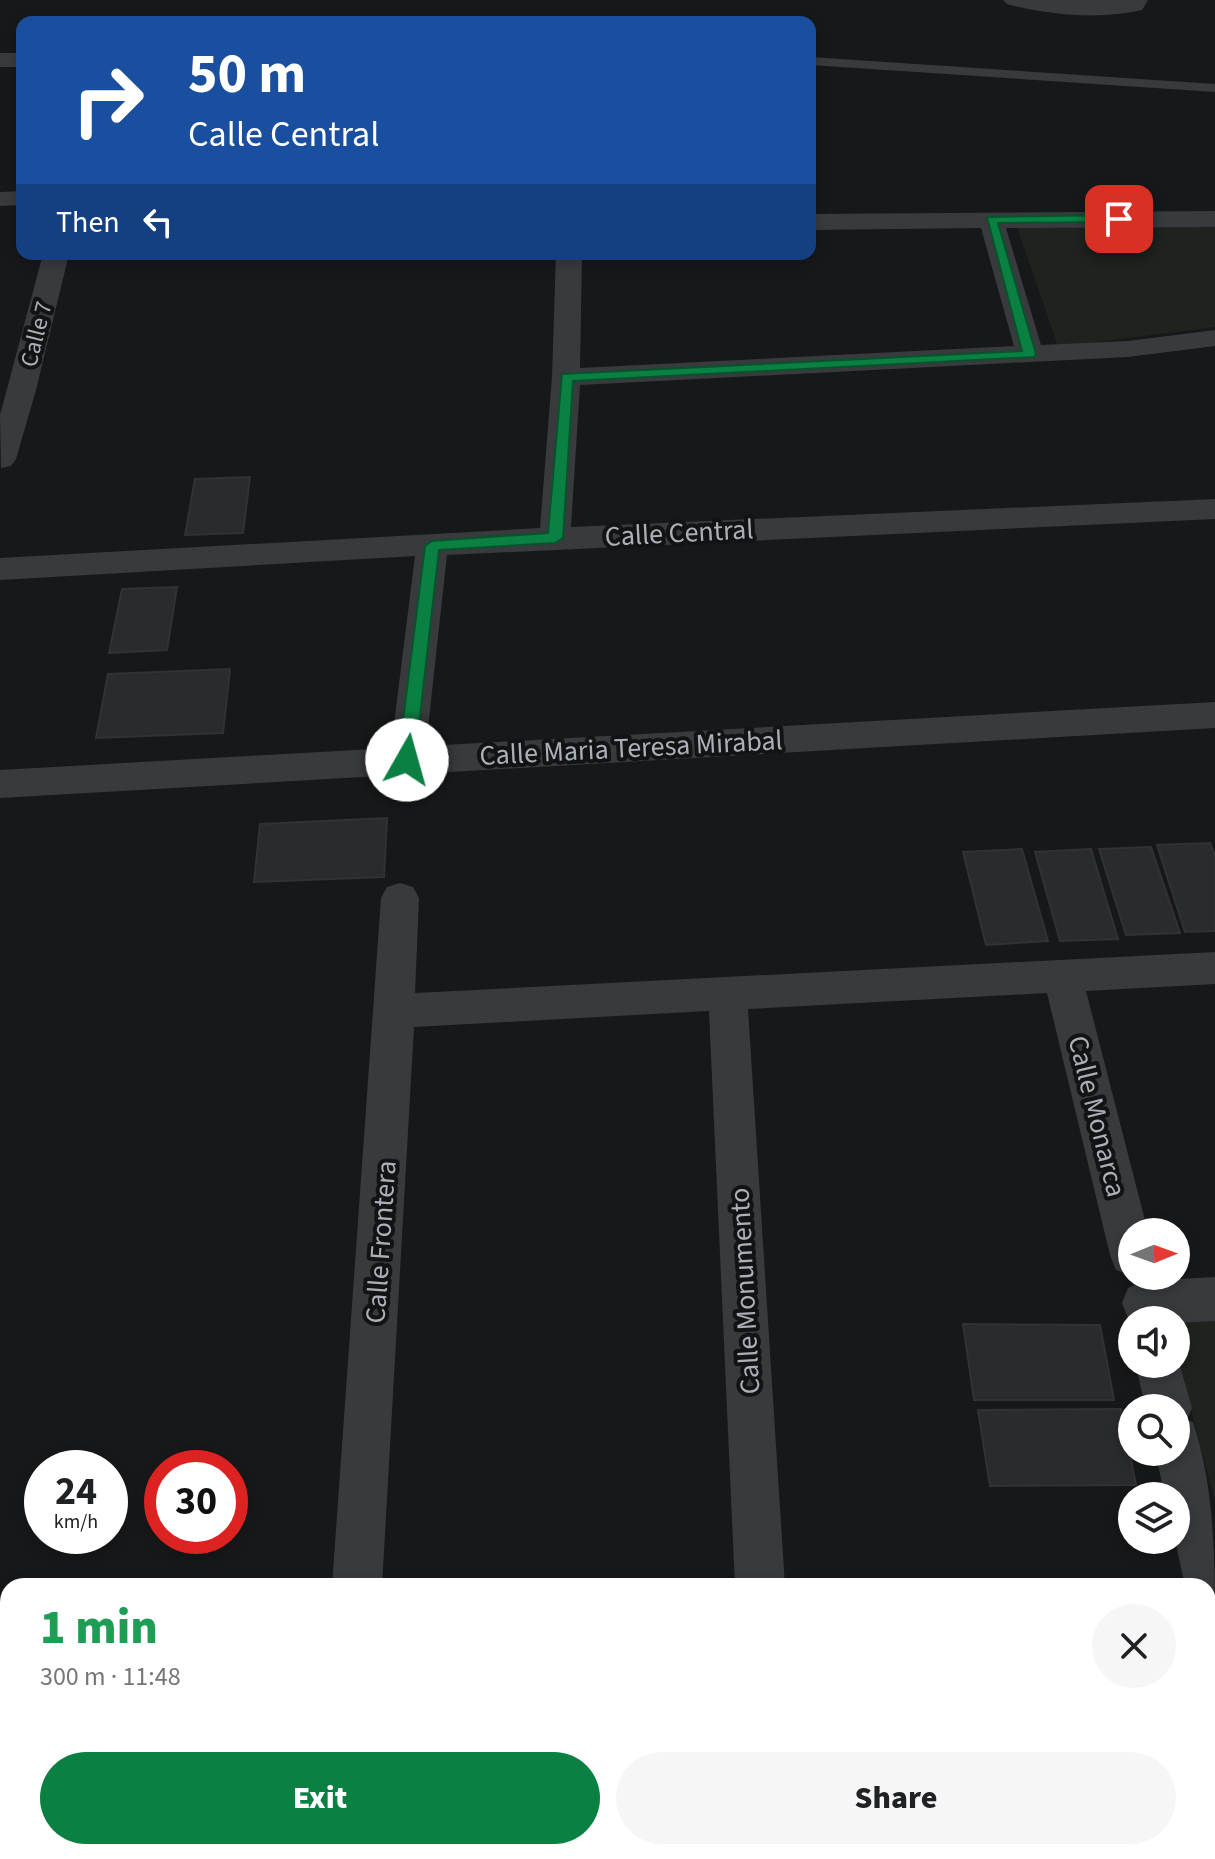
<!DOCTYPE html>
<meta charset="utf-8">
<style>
body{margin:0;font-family:"Source Sans 3",sans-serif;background:#f6f6f6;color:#202124;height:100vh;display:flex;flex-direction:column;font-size:30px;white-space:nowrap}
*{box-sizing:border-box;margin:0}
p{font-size:26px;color:#757577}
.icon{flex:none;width:44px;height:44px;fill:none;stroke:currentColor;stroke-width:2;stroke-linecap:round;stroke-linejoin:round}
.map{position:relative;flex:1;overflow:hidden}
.drawer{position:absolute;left:0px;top:1578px;width:1216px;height:282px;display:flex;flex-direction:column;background:#fff;border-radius:24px 24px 0 0;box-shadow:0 4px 12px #0003}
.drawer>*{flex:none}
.hud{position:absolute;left:16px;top:16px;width:800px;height:244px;border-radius:16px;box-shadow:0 4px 12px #0003;background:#1a4fa0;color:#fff;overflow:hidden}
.needle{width:52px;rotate:89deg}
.tools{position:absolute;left:1118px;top:1218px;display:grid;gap:16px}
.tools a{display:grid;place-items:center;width:72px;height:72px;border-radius:50%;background:#fff;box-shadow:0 4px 12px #0003;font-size:40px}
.speed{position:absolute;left:24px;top:1450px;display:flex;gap:16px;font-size:40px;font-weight:700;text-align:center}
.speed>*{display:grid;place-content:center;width:104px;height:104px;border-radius:50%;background:#fff;box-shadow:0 4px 12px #0003;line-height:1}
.speed small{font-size:20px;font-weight:400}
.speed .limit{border:12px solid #d22;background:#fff;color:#111}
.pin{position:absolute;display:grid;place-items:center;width:68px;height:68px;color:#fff;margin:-34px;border-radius:16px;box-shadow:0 4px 12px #0006}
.me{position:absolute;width:88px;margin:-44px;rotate:7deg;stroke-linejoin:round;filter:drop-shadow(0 0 6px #0008)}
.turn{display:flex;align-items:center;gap:28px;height:168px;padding:0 40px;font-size:36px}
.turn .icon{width:104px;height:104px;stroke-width:2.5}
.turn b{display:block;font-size:56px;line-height:68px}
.then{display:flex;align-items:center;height:76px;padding:0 40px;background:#0003;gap:16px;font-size:30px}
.round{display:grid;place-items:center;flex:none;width:84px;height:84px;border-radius:42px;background:#f6f6f6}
.headline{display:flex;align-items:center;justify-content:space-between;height:136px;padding:0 40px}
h1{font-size:48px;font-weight:800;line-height:60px;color:#1e9e55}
.button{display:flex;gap:16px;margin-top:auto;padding:16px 40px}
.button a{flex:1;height:92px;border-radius:48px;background:#0b8043;color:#fff;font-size:32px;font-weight:800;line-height:92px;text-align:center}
.button a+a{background:#f6f6f6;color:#202124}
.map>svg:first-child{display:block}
.green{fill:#1e231e}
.building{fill:#2a2b2d;stroke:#323235;stroke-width:2}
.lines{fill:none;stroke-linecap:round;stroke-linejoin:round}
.lane{fill:#393a3e;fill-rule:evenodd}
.street{fill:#393a3e;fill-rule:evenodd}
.route{fill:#0b8043;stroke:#07532c;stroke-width:2}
.labels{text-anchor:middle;stroke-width:8;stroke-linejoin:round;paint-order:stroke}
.far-street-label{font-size:24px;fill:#abb0b7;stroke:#121314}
.street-label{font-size:28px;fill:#abb0b7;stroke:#121314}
</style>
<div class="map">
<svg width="1215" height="1859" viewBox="0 0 1215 1859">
<rect width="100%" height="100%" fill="#171819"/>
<!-- green -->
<g class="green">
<polygon points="1015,221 1215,223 1215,327 1058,347"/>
<polygon points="1215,1315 1215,1501 1176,1353 1176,1320"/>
</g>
<!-- building -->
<g class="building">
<polygon points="250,477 243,533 185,535 195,479"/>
<polygon points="177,587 167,650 109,653 122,589"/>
<polygon points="230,669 223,733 96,738 108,674"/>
<polygon points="387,818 384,877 254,882 260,824"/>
<polygon points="1210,843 1215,856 1215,931 1185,932 1157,845"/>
<polygon points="1151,847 1180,933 1126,935 1099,849"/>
<polygon points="1022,849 1048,941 986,945 963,852"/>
<polygon points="1091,849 1118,939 1060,941 1035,852"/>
<polygon points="963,1324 1100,1325 1114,1400 974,1400"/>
<polygon points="1121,1409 1136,1485 990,1486 978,1410"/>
<polygon points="632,1852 757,1852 757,1859 605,1859 604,1855"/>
<polygon points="972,1852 1047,1852 1048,1859 973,1859"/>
</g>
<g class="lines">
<!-- lane -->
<polygon class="lane" points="810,57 1215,84 1215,92 810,65"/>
<!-- street -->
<g class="street">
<path d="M1003,0H1148L1142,10C1100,20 1047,15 1007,4Z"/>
<rect x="0" y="53" width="22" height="14"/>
<polygon points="22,191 22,205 0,206 0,192"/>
<polygon points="1215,211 1215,227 1006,228 1041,345 1128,341 1215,330 1215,346 1128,357 580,385 571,527 1215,499 1215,519 447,555 426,746 1215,702 1215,728 0,798 0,770 391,748 415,556 0,580 0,558 540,528 552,377 556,254 582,254 580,368 1014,346 981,228 810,230 810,214"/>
<polygon points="43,254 69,254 36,390 16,459 11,466 1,468 0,415"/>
<polygon points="400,883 413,887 419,898 415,993 1215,952 1215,984 1086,991 1148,1232 1132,1232 1132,1276 1116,1270 1110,1255 1047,993 748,1009 785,1586 735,1586 709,1011 414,1027 382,1586 332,1586 381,898 387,887"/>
<polygon points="1215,1277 1215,1321 1176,1323 1176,1320 1132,1320 1128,1318 1122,1303 1128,1288 1144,1281"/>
<path d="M1176,1352L1192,1408L1187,1420L1193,1422C1215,1489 1215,1560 1215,1631L1208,1628V1586H1185L1175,1540L1176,1496H1165L1155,1452H1176V1408H1146L1135,1364H1176Z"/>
</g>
</g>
<!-- route -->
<polygon class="route" points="1119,215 1123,216 1123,222 998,223 1036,354 1034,357 573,381 563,538 555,543 439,550 415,760 407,766 401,764 398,760 425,546 432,541 548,533 562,374 1022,351 987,217"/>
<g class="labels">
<!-- far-street labels -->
<g class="far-street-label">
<text transform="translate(36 334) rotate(-76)" y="8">Calle 7</text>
</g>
<!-- street labels -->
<g class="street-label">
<text transform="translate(679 532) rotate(-3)" y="10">Calle Central</text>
<text transform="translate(631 747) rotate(-3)" y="10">Calle Maria Teresa Mirabal</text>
<text transform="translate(1098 1116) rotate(76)" y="10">Calle Monarca</text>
<text transform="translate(380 1242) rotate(-86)" y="10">Calle Frontera</text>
<text transform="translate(744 1291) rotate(-93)" y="10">Calle Monumento</text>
</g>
</g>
</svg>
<div class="tools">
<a><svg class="needle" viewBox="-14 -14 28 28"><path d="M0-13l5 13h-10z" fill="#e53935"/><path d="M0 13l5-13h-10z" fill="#757577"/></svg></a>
<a><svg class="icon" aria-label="sound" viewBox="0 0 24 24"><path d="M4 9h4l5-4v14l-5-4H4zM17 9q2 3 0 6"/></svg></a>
<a><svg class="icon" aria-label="search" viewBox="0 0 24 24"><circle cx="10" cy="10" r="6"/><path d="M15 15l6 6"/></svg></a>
<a><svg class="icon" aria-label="layers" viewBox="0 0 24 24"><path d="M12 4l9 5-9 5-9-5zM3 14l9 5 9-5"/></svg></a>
</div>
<div class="speed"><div>24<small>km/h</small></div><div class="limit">30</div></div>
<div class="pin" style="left:1119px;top:219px;background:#d93025"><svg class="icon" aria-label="arrive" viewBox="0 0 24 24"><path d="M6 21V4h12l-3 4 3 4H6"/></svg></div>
<svg class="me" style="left:407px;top:760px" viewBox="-20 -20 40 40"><circle r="19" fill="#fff"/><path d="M0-13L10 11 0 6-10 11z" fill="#0b8043"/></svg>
<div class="hud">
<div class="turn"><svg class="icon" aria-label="right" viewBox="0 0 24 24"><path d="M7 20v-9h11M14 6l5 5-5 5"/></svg><div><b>50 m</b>Calle Central</div></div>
<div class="then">Then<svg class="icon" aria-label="left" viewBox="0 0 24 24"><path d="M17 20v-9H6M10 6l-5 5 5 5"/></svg></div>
</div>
<section class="drawer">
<div class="headline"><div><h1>1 min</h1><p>300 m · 11:48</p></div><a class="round"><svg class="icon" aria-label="close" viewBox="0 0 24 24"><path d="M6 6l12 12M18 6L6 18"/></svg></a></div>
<div class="button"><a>Exit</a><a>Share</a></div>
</section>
</div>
